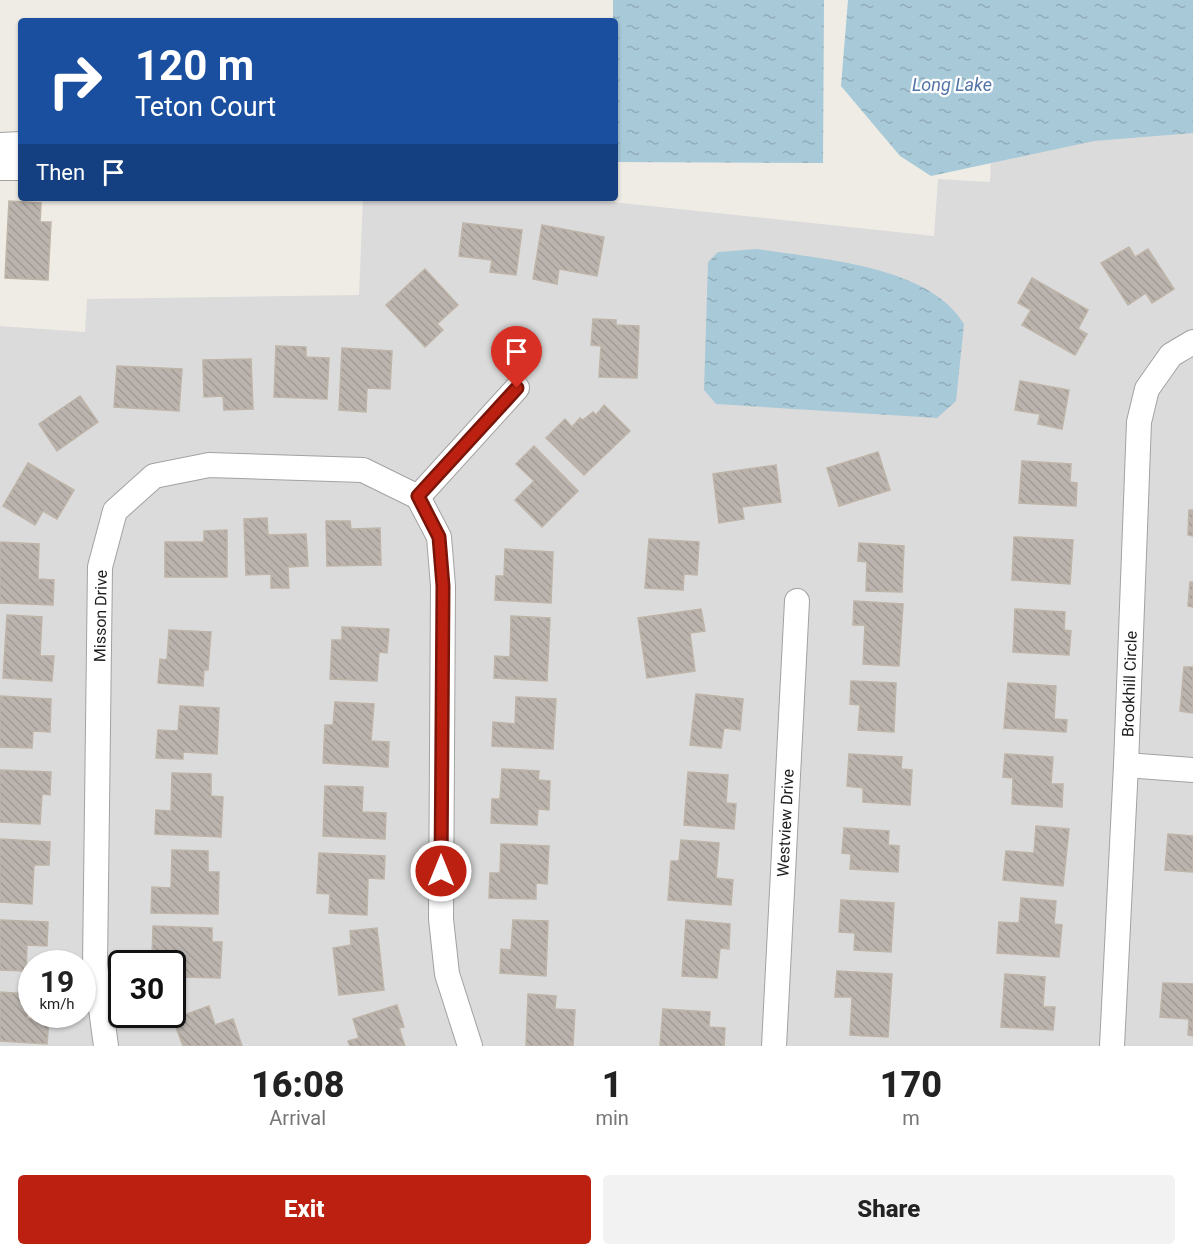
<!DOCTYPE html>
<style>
body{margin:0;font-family:Roboto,sans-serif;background:#f2f2f2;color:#222;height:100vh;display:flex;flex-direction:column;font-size:22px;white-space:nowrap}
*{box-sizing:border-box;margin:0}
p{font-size:20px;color:#767676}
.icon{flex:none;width:33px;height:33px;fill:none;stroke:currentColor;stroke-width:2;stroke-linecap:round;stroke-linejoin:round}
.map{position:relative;height:1046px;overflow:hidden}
.details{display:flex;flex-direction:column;background:#fff;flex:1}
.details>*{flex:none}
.top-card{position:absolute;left:18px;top:18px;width:600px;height:183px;border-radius:6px;box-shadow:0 2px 4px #0004;background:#1a4fa0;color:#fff;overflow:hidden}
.speed{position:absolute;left:18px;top:950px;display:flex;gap:12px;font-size:30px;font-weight:700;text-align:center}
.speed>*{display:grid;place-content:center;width:78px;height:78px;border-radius:50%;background:#fff;box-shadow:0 2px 4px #0004;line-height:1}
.speed small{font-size:15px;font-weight:400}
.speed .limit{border:3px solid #111;border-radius:9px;background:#fff;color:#111}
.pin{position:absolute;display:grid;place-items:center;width:51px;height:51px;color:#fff;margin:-62px -26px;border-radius:50% 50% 50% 0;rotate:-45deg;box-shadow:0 0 6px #0007}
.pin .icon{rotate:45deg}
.me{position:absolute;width:66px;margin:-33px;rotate:0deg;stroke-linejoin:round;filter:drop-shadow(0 0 4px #0008)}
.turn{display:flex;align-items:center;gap:21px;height:126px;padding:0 18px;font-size:27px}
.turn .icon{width:78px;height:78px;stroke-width:2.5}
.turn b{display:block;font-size:42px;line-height:51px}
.then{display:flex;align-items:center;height:57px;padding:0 18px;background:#0003;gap:12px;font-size:22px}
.eta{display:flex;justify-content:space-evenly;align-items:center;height:102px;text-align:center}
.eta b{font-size:36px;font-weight:800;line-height:42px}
.action{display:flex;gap:12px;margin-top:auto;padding:12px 18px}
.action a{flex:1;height:69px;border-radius:6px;background:#bb2010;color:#fff;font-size:24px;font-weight:800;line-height:69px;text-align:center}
.action a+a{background:#f2f2f2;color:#222}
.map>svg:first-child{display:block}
.residential{fill:#dcdbdb;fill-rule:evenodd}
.water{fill:url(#water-ripples)}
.building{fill:url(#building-back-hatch);stroke:#beb4a8;stroke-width:1.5}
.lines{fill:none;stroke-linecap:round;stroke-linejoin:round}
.minor-casing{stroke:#a2a2a2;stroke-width:26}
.minor{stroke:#fff;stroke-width:24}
.route-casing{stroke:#7a150a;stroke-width:15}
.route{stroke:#bb2010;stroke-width:10}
.labels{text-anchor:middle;stroke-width:4.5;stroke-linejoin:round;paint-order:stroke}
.street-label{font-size:16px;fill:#1e1e1e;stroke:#fff}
.water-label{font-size:18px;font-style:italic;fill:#5274a6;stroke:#fff}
</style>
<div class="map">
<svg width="1193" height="1046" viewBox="0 0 1193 1046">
<defs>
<pattern id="water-ripples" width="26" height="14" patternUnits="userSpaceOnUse" patternTransform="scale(1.5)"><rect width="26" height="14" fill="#a8c9d8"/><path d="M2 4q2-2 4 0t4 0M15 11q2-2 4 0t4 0" fill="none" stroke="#90acb9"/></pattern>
<pattern id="building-back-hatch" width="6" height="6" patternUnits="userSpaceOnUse" patternTransform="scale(1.5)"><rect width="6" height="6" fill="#bbb4ae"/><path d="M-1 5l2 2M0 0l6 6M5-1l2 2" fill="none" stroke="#a09a95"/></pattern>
</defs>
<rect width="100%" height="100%" fill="#eeece5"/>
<!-- residential -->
<path class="residential" d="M997,0H1193V1046H0V326L85,332L87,299L359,295L363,198H574L934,236L938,179L990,182ZM32,963H82V1014H32ZM122,963H172V1014H122Z"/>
<!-- water -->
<g class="water">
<polygon points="613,0 824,0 823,163 615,162 615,21 613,21"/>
<polygon points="848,0 1193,0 1193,133 1094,141 931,176 900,156 841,86"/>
<path d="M757,249C819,259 929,265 964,324L956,401L937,418L716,404L704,390L708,262L718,252Z"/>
</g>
<!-- building -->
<g class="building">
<polygon points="9,201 41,203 40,222 51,222 48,280 5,278"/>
<polygon points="463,223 522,230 516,275 490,272 492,260 459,256"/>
<polygon points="542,225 604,237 597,276 559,269 557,284 533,279"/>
<polygon points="1129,247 1135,257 1148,249 1174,289 1152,303 1146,293 1128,305 1101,263"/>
<polygon points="425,269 458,305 437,324 443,330 425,347 386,305"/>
<polygon points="1032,278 1088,310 1078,329 1087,334 1075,355 1022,325 1031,310 1018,303"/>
<polygon points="593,319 616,320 616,325 639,326 637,378 599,377 601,346 591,345"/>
<polygon points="276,346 306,347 306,357 329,358 327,399 274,397"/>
<polygon points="342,348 392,351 390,389 367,388 366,412 339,410"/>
<polygon points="251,359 253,409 224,410 223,396 204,397 203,360"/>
<polygon points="117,366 182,369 179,411 114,407"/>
<polygon points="1020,381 1069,390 1062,429 1038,424 1040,414 1015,410"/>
<polygon points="80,396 98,422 57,451 39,424"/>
<polygon points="604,405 630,431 584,475 546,438 565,419 572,427 580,418 583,420 593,412 596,415"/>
<polygon points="534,446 578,491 542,527 515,500 534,481 516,464"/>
<polygon points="878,452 890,490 839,506 827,468"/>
<polygon points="1022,461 1071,464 1070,482 1077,483 1076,506 1019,503"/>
<polygon points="28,463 74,490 57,519 43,511 35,525 3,506"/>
<polygon points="776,465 781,502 742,507 744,519 719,523 713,474"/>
<polygon points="1189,510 1193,510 1193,536 1188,535"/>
<polygon points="267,518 268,535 306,534 308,566 288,567 289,588 271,588 271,574 246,575 244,519"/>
<polygon points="326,521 350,521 351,529 380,528 381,565 327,566"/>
<polygon points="227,530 227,577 165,577 165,542 204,542 204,531"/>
<polygon points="1014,537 1073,540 1070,584 1012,580"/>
<polygon points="649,539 699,542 697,575 684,574 683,590 645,588"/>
<polygon points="0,542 39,544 38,579 54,580 53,605 0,603"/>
<polygon points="859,543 904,546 902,592 866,591 867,562 858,561"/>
<polygon points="505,549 553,552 551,603 495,600 496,576 504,576"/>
<polygon points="1190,582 1193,582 1193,607 1188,606"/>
<polygon points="854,601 903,604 899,666 863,664 865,625 853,625"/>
<polygon points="701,609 705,631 690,633 695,671 647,678 638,618"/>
<polygon points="1015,609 1065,612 1064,630 1071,631 1069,655 1013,652"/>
<polygon points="7,615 42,617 40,656 54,656 52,681 3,678"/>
<polygon points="511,616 550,618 547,681 494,678 495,656 510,657"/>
<polygon points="342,627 389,629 387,653 379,652 377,681 330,679 332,640 342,640"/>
<polygon points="169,630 211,632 208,670 204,670 203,686 158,683 160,659 167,660"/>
<polygon points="1184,667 1193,667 1193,713 1180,711"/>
<polygon points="851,681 896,683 894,732 858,730 860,705 850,704"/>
<polygon points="1008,683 1056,686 1054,719 1067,720 1066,732 1004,728"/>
<polygon points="696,694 743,699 740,730 724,728 721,748 690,745"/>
<polygon points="0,696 51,699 50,732 33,731 32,748 0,747"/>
<polygon points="516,697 556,699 553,749 492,746 493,722 515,724"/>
<polygon points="335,702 374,704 371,741 389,742 388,767 323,763 325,725 333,725"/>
<polygon points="180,706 219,708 217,754 183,752 183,759 156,758 158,730 178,731"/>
<polygon points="849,754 902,757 901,769 912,770 910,805 863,802 863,788 847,786"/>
<polygon points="1005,754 1053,757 1051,784 1063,784 1062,807 1012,804 1013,778 1003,777"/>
<polygon points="502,769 539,771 538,780 550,781 549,810 538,809 537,825 491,823 492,799 500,799"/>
<polygon points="0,770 51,772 50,795 42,794 40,824 0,822"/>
<polygon points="688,772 728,775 726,803 736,804 734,829 684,825"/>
<polygon points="172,773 211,774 211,796 223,797 221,837 155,834 156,810 171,811"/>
<polygon points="325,786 363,787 362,812 386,813 385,839 323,836"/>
<polygon points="1036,826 1069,829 1063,886 1003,880 1006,851 1034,853"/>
<polygon points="844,828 889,831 888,845 899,846 898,872 850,869 851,854 842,853"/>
<polygon points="1168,834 1193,836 1193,872 1165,870"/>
<polygon points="0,839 50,842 49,865 34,865 32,904 0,902"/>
<polygon points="681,840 719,843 716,878 733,880 731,905 668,900 671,861 679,861"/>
<polygon points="501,844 549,846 547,884 536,883 536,899 489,898 490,873 500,873"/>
<polygon points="172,850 208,851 208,872 219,872 218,914 151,913 152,887 171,888"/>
<polygon points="319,853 385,856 384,879 368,878 367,915 329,913 330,894 317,893"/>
<polygon points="1021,898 1056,901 1054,924 1062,925 1059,957 997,953 999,922 1019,923"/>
<polygon points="841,900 894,903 891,952 854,950 855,933 839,932"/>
<polygon points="0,920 48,922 47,946 27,945 26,971 0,970"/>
<polygon points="513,920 548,921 546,976 500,973 501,949 511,950"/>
<polygon points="686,920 730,924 729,949 720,948 717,978 682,976"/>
<polygon points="153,926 212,928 212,942 222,942 220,978 182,977 181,993 172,993 172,963 155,963 155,956 152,956"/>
<polygon points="377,928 384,990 339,995 333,948 351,945 350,931"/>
<polygon points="837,971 892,974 888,1037 850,1035 852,997 835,997"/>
<polygon points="1005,974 1045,977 1043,1007 1055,1007 1053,1030 1001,1027"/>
<polygon points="1163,983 1193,984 1193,1036 1188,1035 1189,1019 1160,1017"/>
<polygon points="0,992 29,994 27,1018 49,1019 47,1044 0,1041"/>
<polygon points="528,994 556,996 555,1009 575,1010 573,1046 526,1046"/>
<polygon points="397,1005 404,1027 399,1028 405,1046 350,1046 348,1041 359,1038 353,1019"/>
<polygon points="209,1006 215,1025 233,1019 242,1046 183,1046 173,1019"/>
<polygon points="663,1009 710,1012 709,1027 725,1028 724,1046 660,1046"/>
</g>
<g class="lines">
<!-- minor casing -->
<g class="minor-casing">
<g id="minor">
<polyline points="0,145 21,144"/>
<polyline points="0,168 21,168"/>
<polyline points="418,497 439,537 443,586 441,919 447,974 470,1046"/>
<polyline points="418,497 517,388"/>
<polyline points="1126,765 1193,770"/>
<polyline points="106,1046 95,965 100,567 115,511 154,476 209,465 363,470 418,497"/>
<polyline points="774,1046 797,601"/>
<polyline points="1112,1046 1126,765 1139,422 1147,389 1171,355 1193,342"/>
</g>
</g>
<!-- minor -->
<use href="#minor" class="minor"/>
</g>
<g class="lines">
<!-- route casing -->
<g class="route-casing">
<polyline id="route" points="441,871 443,586 439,537 418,496 517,388"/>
</g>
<!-- route -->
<use href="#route" class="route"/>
</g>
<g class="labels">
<!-- street labels -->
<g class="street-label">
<text transform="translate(100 616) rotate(-89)" y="6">Misson Drive</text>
<text transform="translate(1129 684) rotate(-88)" y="6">Brookhill Circle</text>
<text transform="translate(785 823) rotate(-87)" y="6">Westview Drive</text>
</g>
<!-- water labels -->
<g class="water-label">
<text x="952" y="91">Long Lake</text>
</g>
</g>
</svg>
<div class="speed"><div>19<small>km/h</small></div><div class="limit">30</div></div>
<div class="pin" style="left:517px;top:388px;background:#d93025"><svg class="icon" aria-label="arrive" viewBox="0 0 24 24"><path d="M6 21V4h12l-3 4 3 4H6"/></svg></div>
<svg class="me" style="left:441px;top:871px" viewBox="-20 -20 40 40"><circle r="17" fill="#bb2010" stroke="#fff" stroke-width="3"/><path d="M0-11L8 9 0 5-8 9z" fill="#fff"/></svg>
<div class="top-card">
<div class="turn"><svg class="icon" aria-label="right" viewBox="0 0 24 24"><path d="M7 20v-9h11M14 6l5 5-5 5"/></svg><div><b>120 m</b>Teton Court</div></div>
<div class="then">Then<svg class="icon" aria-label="arrive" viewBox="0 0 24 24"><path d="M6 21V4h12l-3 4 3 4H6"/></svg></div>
</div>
</div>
<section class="details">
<div class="eta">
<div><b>16:08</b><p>Arrival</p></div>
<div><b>1</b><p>min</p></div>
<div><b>170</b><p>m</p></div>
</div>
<div class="action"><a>Exit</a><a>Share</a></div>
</section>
